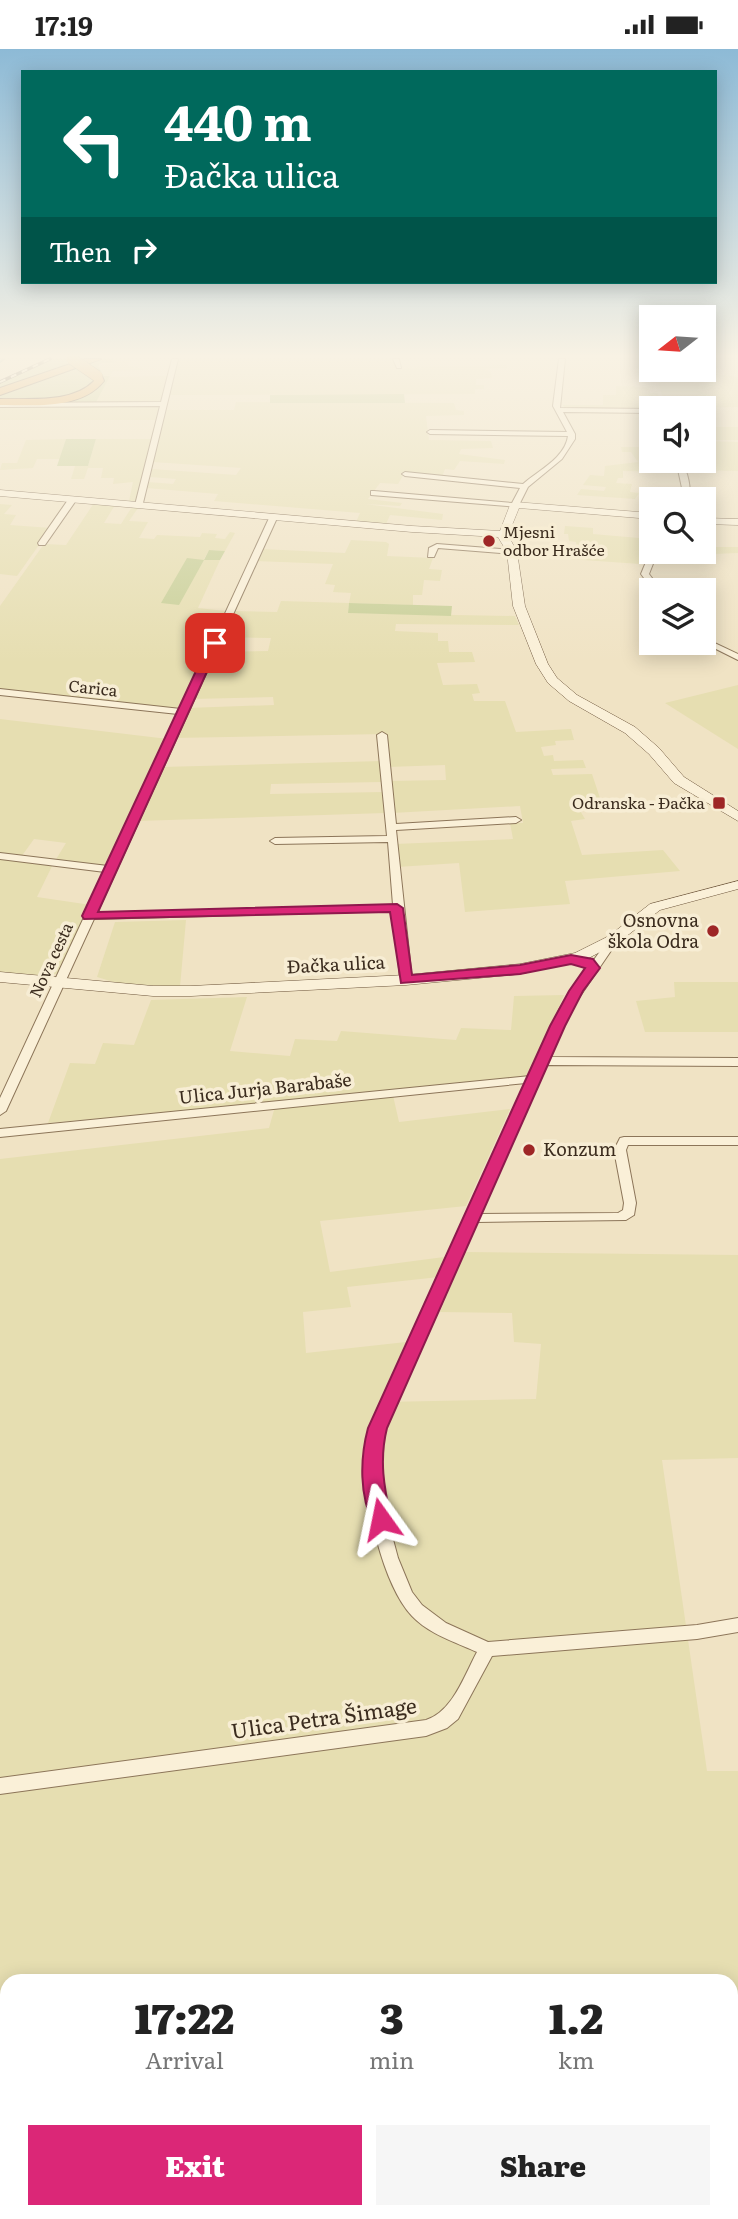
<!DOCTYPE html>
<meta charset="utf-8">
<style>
body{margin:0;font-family:Literata,serif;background:#f6f6f6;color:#222;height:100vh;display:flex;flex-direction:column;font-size:26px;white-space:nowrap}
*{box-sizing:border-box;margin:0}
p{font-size:23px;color:#767676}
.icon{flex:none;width:38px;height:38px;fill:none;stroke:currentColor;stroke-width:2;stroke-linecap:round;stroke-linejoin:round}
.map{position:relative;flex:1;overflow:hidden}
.drawer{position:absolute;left:0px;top:1925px;width:738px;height:245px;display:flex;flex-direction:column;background:#fff;border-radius:21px 21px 0 0;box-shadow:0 4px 18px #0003}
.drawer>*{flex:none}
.banner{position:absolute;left:21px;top:21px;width:696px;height:214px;border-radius:0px;box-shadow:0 4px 18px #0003;background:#00695c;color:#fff;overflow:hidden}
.needle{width:46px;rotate:253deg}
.tools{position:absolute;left:639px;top:256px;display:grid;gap:14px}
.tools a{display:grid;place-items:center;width:77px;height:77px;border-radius:0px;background:#fff;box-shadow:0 4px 18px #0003;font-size:35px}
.pin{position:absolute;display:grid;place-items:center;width:60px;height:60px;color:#fff;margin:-30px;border-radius:14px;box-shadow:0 4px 10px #0006}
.me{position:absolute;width:77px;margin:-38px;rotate:348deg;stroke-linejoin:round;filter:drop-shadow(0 0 5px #0008)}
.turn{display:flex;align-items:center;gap:24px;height:147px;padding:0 28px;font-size:32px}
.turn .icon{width:91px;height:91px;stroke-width:2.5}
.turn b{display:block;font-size:49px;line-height:60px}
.then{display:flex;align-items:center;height:66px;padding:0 28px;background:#0003;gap:14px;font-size:26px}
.eta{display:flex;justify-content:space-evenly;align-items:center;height:119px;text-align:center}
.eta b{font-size:42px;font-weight:800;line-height:49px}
.primary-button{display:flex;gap:14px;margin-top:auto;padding:14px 28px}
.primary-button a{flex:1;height:80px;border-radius:0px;background:#db2777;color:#fff;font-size:28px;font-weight:800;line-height:80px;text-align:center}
.primary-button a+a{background:#f6f6f6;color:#222}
.status{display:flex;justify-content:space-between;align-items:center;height:49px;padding:0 35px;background:#fff;direction:ltr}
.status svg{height:19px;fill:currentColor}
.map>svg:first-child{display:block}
.farmland{fill:#e6deb1;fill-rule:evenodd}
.green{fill:#c8cf97}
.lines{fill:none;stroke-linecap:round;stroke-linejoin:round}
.stream{stroke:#6c9289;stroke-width:2}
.street-casing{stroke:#8c7559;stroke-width:2}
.secondary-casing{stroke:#6e563c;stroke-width:1}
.highway-casing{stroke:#5a422d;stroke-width:2}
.street{fill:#faf0d8;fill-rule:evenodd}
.secondary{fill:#faf0d8;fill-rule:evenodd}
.highway{fill:#e3a451;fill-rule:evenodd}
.rail-casing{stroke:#3b2c1e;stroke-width:3.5}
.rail{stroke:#f7edd4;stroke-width:2;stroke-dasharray:6;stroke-linecap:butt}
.highway-bridge-casing{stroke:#5a422d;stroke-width:12;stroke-linecap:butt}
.highway-bridge{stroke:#e3a451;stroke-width:11}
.route{fill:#db2777;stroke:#8e194d;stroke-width:2}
.poi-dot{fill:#9e2626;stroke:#f7edd4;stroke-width:2.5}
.labels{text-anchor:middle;stroke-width:7;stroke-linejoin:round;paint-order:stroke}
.far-poi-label{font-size:16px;fill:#3b2c1e;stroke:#f7edd4;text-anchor:start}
.far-street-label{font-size:16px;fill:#3b2c1e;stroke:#f7edd4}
.poi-label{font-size:18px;fill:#3b2c1e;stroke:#f7edd4;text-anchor:end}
.street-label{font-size:18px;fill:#3b2c1e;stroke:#f7edd4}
.near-street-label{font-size:21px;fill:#3b2c1e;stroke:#f7edd4}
</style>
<div class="status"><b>17:19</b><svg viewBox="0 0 49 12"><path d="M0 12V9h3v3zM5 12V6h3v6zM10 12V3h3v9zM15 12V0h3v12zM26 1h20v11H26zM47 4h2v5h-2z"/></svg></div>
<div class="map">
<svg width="738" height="2170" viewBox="0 0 738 2170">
<rect width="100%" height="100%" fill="#f0e3c4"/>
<!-- farmland -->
<g class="farmland">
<polygon points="113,310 130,310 128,316 131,318 143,319 143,321 113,322 110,328 168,327 161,353 95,355 109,327 104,327 98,317 113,314"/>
<polygon points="178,310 394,310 400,319 507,316 507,319 485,320 491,323 492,329 476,330 476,336 484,336 484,340 475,340 475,345 170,346"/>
<polygon points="654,320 687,321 738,328 738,358 666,359"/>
<polygon points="616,337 649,338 650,344 658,344 661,359 651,359 651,361 564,359 563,356 603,356 603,346 616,346"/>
<polygon points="236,353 454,354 456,361 464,362 464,366 426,367 429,391 491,392 493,399 461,400 459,405 505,411 504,415 460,412 454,421 445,420 442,428 404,425 398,435 380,434 368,450 402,454 400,457 365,455 443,465 442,471 390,466 386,475 356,473 360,464 214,452 218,445 146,439 148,433 173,435 176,430 150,428 152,420 236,426 241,419 153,413 165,361 234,361"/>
<polygon points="0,357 157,356 159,357 157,371 0,371"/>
<polygon points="704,378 738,378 738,391 704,391 708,388 704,384"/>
<polygon points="66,390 60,410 37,410 33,419 0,421 2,414 17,414 26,391"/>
<polygon points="96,390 152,390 139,453 129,452 133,433 113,435 114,429 101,429 103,419 88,419 84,430 71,430 75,417 88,417"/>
<polygon points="704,392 738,393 738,422 684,421 681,411 704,411"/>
<polygon points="621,398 651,398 651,411 676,411 679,423 623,422 623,429 618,429 616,434 632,435 630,443 639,444 635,450 577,446 581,440 604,442 606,438 583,436 590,426 604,427 605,417 638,413 631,403 622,403"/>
<polygon points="94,454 115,456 104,474 121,475 132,458 138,459 129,472 148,473 139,489 154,490 157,486 200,488 202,484 217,485 215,489 225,490 230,483 235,484 225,502 209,501 204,510 220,511 198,559 226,562 182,656 177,660 0,640 0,557 44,495 66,496"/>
<polygon points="0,455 12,456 4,465 16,466 10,476 51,479 17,527 0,525"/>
<polygon points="565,477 593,479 593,485 650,490 640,515 555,509 554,501 577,501 576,493 569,492 568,485 564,485"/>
<polygon points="351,491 386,493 389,495 387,507 433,509 429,520 442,521 440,532 424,531 422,546 413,546 413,556 349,554 348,564 515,567 519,576 396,575 395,582 438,584 438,592 448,592 449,603 472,603 475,613 437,614 443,636 477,635 480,644 472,645 474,652 505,652 516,683 571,680 574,691 555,692 556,696 541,698 544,707 553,706 554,712 583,711 586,719 551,720 553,726 592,725 601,752 576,755 585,770 571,772 582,806 663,801 680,822 565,832 570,855 465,863 459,814 397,818 395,795 513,790 510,774 523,774 520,757 392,764 389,732 446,731 445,716 388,718 384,685 173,689 187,659 274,656 273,648 192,650 213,603 268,602 271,589 220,588 232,562 277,563 281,552 349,554 351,544 333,543 335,536 325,535 333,515 255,512 262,500 345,504"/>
<polygon points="704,498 738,498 738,504 713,505 715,510 692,510 689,505 657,506 659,502 704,502"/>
<polygon points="738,636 738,700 665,654"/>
<polygon points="0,670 168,690 109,819 55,812 66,794 34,790 21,808 0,805"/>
<polygon points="382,712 382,733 271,735 270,745 383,743 385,764 137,772 162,718"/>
<polygon points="0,808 53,815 37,848 91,856 58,924 51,927 0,923"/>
<polygon points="186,871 180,938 117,934 97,928 115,873"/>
<polygon points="674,933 738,933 738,983 645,983 636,952 675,948"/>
<path d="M564,946L529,1029L392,1042L399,1073L510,1060L466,1157L320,1172L330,1223L444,1208L439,1228L347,1238L351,1258L303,1263L306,1304L406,1293L384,1353L536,1350L541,1295L514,1293L512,1264L440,1263L465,1203L738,1206V1409L662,1411L707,1722H738V2170H0V1110L269,1079L276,1054L48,1074L70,1014L95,1015L103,994L134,996L151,951L247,948L230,1002L290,1007L295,990L337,992L341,982L456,991L461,979L511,981L514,947ZM7,1932H732V2163H7Z"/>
</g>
<!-- green -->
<g class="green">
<polygon points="52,310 113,310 114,314 101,314 98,317 104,327 110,327 95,355 0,355 0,334"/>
<polygon points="404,345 405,354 270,354 270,346"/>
<polygon points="66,390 96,390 88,417 57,417"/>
<polygon points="209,501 225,502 220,511 204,511 179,556 161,554 187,509 204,511"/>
<polygon points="349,554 452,557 451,567 348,564"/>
</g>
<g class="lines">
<!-- stream -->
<polyline class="stream" points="0,313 4,310"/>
<!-- street casing -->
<g class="street-casing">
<g id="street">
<polygon points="172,310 178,310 142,458 135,456 160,357 0,358 0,354 161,353"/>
<polygon points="393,310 399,310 401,319 397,319"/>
<path d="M559,310H565L560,359L651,360V364L563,363L575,385V390L562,410L528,438L518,458L371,446V442H374L512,454L520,439L405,427L402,425L405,423L523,435C539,421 565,409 568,387L430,385L427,383L430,381L567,383L553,357Z"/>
<path d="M676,411H682C685,419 694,441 687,448C685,450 678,450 675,450L681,446L682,439Z"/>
<polygon points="70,448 77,450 45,496 39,496 38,494"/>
<polygon points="270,467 277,469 97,864 393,856 388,793 275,795 270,792 275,789 387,787 377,686 382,683 387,686 396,775 516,768 521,771 516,774 396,781 412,931 406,934 400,931 394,862 94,870 6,1062 0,1066 0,1049 105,823 0,810 0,804 108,817 178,665 0,646 0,640 181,660"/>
<polygon points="437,495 512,501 516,503 512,505 438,499 434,508 428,508 429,499"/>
<polygon points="651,501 658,502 649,525 661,541 653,541 641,525"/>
<polygon points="704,589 738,605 738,611 702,593"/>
<path d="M614,887L619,890L572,959L550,1008L738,1009V1017L547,1016L480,1165L618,1164L623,1161L624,1154L614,1101L620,1089L624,1088H738V1096H628L626,1101L636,1154L634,1166L626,1171L477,1173L385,1379L380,1402V1421L386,1464L398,1509L412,1543L422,1556L446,1574L488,1593L697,1576L738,1569V1583L697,1590L492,1607L458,1670L447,1679L426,1687L0,1745V1729L426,1671C453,1662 464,1627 477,1603C455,1593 429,1585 412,1567C382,1535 363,1448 365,1405C365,1396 368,1388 371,1379L526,1034L0,1088V1080L530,1027L560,959L610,888Z"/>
</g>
</g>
<!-- secondary casing -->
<g class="secondary-casing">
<g id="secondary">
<polygon points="0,441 412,477 500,482 510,456 515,453 651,464 651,470 519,459 508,486 517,503 525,557 548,615 557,629 577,646 635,678 659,699 684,728 738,762 738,772 674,734 649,705 625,684 569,652 548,634 536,615 513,557 507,503 498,488 412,483 0,447"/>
<polygon points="704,469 738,470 738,476 704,475"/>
<polygon points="738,832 738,840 660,861 619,893 585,911 520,925 406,936 191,947 153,947 0,933 0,923 153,937 191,937 406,926 520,915 575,904 609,887 650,855"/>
</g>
</g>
<!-- highway casing -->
<g class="highway-casing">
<g id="highway">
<polygon points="85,310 101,310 0,346 0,339"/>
<path d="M93,325H101L104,332C81,361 34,356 0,356V350C30,349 71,355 94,332Z"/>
</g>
</g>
<!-- street -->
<use href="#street" class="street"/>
<!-- secondary -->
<use href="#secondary" class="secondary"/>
<!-- highway -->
<use href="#highway" class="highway"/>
<!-- rail casing -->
<g class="rail-casing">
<polyline id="rail" points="0,333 50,310"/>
</g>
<!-- rail -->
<use href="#rail" class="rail"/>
<!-- highway-bridge casing -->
<g class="highway-bridge-casing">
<polyline id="highway-bridge" points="72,310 97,327"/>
</g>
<!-- highway-bridge -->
<use href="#highway-bridge" class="highway-bridge"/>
</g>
<!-- sky -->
<linearGradient id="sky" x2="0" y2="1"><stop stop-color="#8dbad6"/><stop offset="0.5" stop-color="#f8f2e4"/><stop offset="1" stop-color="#f8f2e4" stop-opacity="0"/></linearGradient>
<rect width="738" height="614" fill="url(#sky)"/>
<!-- route -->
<path class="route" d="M215,590L220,594L98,863L397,855L403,859L412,926L520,916L571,906L593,910L600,919L583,942L565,977L387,1379C379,1411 384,1438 391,1470L388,1476L381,1478L374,1476C359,1447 360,1409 368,1379L550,977L569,942L585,919L571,915L520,925L401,934L390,863L84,870L82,867L209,594Z"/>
<!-- markers -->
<g class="poi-dot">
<circle cx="489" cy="492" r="7"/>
<rect x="712" y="747" width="14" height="14" rx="3.5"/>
<circle cx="713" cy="882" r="7"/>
<circle cx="529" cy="1101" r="7"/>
</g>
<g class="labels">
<!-- far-poi labels -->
<g class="far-poi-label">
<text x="503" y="489">Mjesni<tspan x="503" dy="18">odbor Hrašće</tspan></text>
<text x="705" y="760" text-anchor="end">Odranska - Đačka</text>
</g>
<!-- far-street labels -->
<g class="far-street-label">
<text transform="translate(93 639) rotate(6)" y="6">Carica</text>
<text transform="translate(51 911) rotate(-65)" y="6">Nova cesta</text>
</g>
<!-- poi labels -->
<g class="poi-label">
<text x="699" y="878">Osnovna<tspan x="699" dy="21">škola Odra</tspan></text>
<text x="543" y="1107" text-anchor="start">Konzum</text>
</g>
<!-- street labels -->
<g class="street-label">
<text transform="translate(336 916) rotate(-3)" y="6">Đačka ulica</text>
<text transform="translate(265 1040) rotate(-6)" y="6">Ulica Jurja Barabaše</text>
</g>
<!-- near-street labels -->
<g class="near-street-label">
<text transform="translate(324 1670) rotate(-8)" y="7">Ulica Petra Šimage</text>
</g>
</g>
</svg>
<div class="tools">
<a><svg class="needle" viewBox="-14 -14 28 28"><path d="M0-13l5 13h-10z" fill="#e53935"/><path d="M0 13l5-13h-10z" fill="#767676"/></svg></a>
<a><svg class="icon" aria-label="sound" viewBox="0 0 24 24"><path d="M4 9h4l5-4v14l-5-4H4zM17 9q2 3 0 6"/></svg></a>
<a><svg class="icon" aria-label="search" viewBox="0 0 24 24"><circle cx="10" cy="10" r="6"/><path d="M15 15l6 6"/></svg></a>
<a><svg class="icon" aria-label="layers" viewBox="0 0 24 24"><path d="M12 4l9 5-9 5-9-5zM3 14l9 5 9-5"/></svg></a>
</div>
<div class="pin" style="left:215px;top:594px;background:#d93025"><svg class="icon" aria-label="arrive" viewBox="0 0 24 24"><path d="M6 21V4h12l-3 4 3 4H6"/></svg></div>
<svg class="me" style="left:381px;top:1470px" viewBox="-20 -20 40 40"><path d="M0-17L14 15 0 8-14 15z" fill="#db2777" stroke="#fff" stroke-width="4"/></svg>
<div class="banner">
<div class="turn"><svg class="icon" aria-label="left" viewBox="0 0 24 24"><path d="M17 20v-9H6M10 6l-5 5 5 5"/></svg><div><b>440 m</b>Đačka ulica</div></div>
<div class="then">Then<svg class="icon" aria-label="right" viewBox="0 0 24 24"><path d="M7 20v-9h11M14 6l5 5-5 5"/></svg></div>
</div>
<section class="drawer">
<div class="eta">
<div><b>17:22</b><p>Arrival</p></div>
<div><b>3</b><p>min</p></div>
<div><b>1.2</b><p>km</p></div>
</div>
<div class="primary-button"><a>Exit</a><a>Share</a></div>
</section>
</div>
